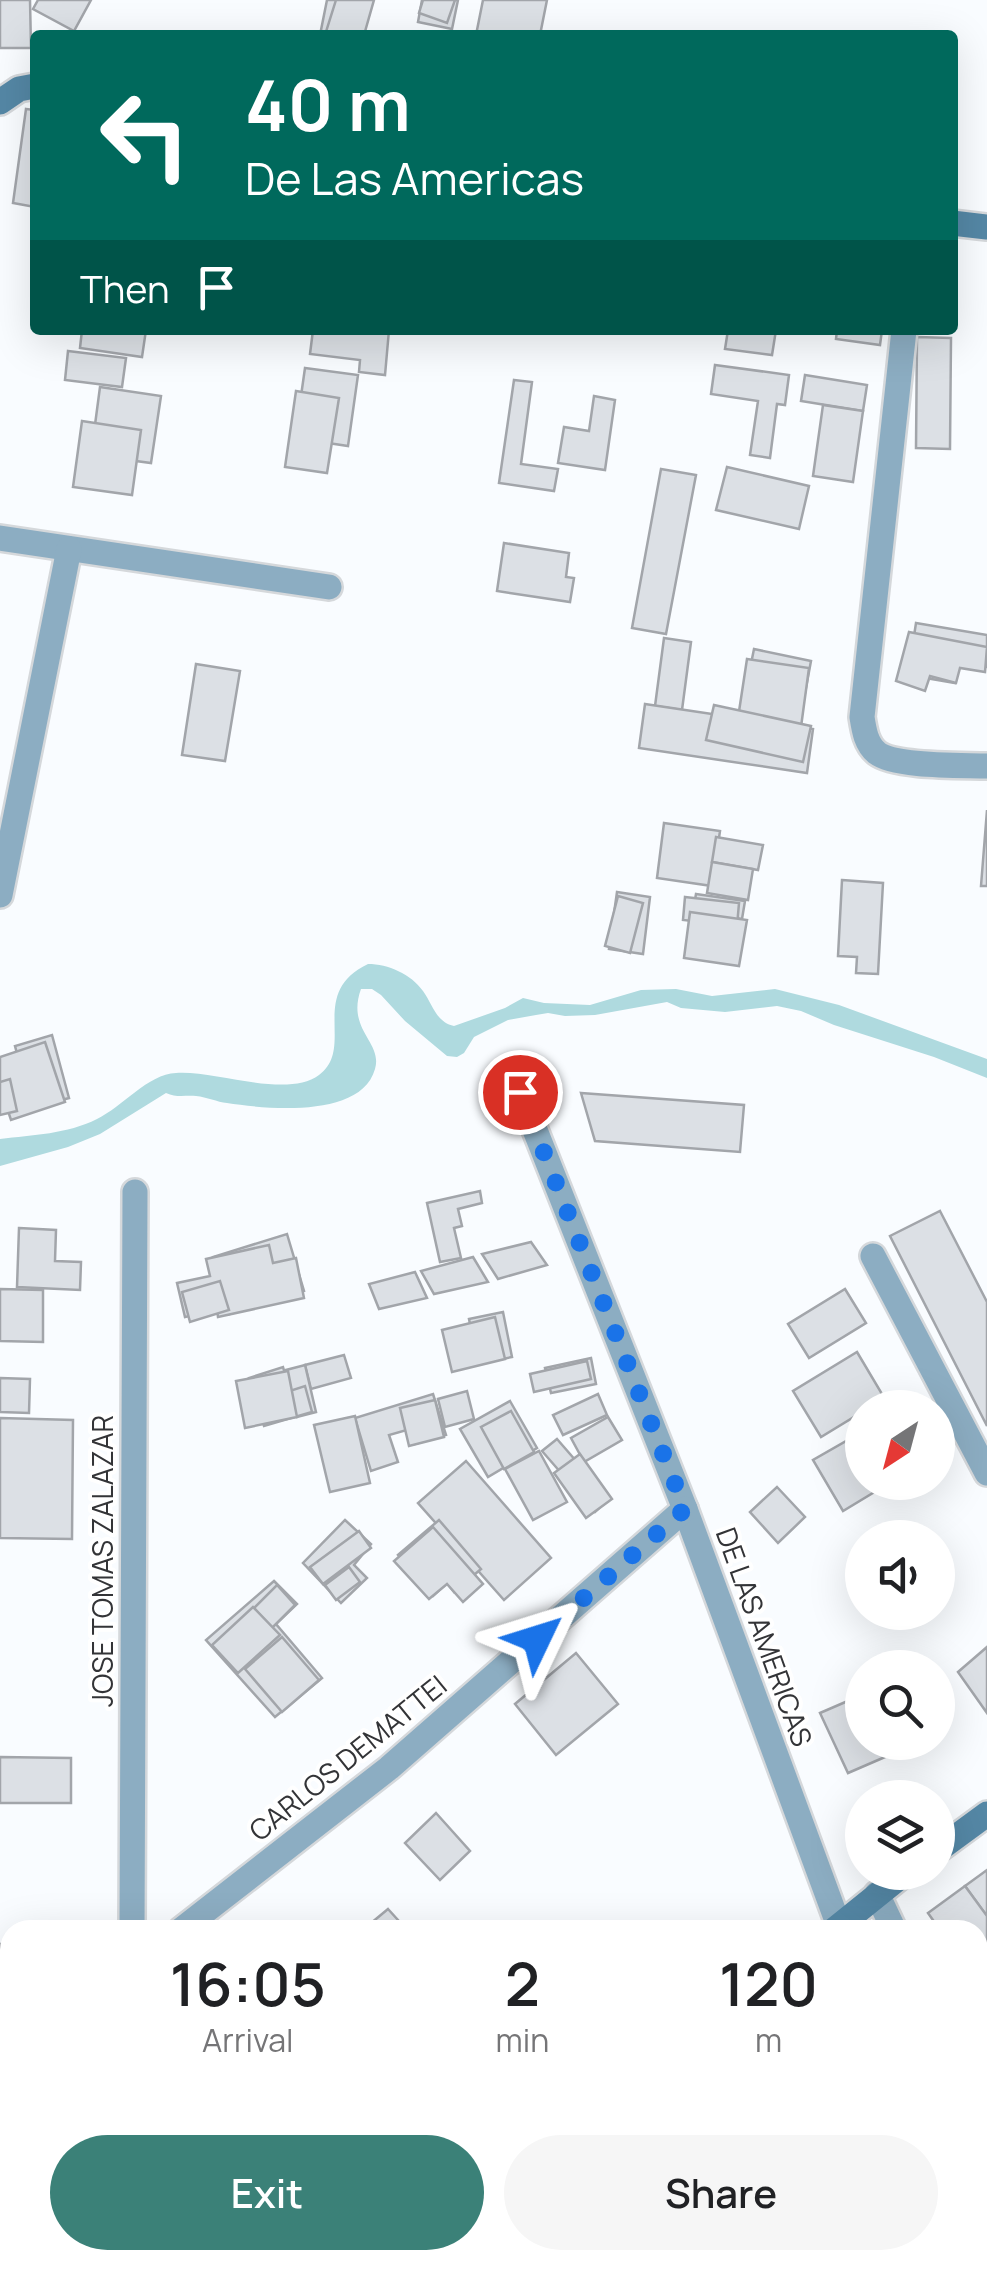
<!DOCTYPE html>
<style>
body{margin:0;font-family:Manrope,sans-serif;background:#f6f6f6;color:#202124;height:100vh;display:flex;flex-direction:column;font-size:38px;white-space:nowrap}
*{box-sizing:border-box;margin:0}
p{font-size:32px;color:#757577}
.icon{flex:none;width:55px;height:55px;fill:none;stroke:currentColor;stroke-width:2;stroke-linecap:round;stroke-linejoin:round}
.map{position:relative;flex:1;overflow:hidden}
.side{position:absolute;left:0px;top:1920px;width:988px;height:350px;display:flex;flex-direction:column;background:#fff;border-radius:30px 30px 0 0;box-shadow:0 10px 40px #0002}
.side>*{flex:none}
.banner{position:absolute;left:30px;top:30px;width:928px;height:305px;border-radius:10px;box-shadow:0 10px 40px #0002;background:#00695c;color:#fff;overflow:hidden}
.needle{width:65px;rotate:216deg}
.controls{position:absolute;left:845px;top:1390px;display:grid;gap:20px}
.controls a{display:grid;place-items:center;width:110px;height:110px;border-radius:50%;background:#fff;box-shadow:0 10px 40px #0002;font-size:50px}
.pin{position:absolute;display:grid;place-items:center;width:85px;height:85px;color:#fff;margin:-42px;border:5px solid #fff;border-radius:50%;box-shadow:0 2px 10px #0007}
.me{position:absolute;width:110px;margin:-55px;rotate:49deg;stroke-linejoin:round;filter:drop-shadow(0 0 8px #0008)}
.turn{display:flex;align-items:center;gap:35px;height:210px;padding:0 50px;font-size:45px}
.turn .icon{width:130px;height:130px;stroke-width:2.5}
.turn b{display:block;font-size:70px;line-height:85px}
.then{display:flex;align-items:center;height:95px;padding:0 50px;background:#0003;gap:20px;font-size:38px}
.eta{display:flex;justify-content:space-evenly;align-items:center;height:170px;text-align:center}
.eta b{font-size:60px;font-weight:600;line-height:70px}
.primary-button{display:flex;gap:20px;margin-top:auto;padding:20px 50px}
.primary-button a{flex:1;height:115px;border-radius:60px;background:#3b8178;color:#fff;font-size:40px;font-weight:600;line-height:115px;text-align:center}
.primary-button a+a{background:#f6f6f6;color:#202124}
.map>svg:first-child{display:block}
.water{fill:#afdadf}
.building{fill:#dce0e5;stroke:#a2a5aa;stroke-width:2.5}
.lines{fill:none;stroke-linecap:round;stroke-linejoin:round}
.street-casing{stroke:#d5d8db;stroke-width:30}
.secondary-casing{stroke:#d5d8db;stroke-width:30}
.street{stroke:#8cadc2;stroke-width:25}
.secondary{stroke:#5487a5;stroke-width:25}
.route{stroke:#1a73e8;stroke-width:18;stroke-dasharray:0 32.4}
.labels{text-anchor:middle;stroke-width:8;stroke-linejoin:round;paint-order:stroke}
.street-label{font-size:28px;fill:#333437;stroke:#fff}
</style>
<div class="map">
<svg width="987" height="2270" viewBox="0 0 987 2270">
<rect width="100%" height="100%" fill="#f9fcff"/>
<!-- water -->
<path class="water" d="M368,964C388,964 411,974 423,991C433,1005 436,1022 454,1026L505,1008L523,998L544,1003L590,1005L641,990L676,989L712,996L775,989L839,1005L987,1059V1078L934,1057L834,1025L801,1011L777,1006L725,1012L681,1008L667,1002L595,1015L565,1016L548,1013L536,1015L508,1020L474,1037L464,1053L457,1057L447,1056L405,1021L381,995L372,989H361C346,1030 383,1042 375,1069C361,1119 266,1109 227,1103C217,1102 207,1097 196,1096C185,1095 177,1098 166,1093L100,1134L68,1147L0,1166V1139C33,1135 67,1134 97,1119C122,1107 148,1074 176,1073C215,1070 287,1099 319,1075C356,1048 307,993 368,964Z"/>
<!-- building -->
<g class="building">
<polygon points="0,0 30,0 31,48 0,48"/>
<polygon points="38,0 91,0 74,31 33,9"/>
<polygon points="327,0 370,0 363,35 320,35"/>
<polygon points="336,0 374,0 364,35 325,35"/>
<polygon points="422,0 458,0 452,29 418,22"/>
<polygon points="423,0 455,0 447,23 419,13"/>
<polygon points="483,0 547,0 540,35 476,35"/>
<polygon points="26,109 35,110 35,207 13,203"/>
<polygon points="82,330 146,330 142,357 80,348"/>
<polygon points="313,330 389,330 385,375 359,372 360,360 310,354"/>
<polygon points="728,330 776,330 772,355 725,349"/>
<polygon points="837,330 882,330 880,345 836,339"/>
<polygon points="917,337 951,338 950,449 916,448"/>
<polygon points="68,351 126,358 122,387 65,380"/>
<polygon points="715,365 789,375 785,405 777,404 770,458 750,455 758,401 711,394"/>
<polygon points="305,368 358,375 348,446 295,438"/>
<polygon points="805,375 867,385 863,411 801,401"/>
<polygon points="514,380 532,382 521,464 558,469 554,491 499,483"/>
<polygon points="100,387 161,396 151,463 91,455"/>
<polygon points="296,391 339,398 327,473 285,467"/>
<polygon points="594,396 615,400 605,470 558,463 564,427 589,431"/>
<polygon points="823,405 863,411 853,482 813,476"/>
<polygon points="82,421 141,430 132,495 73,487"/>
<polygon points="727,467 809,486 799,529 716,510"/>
<polygon points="661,469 696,475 666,634 632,628"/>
<polygon points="504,543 569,553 566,577 574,578 570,602 497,591"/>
<polygon points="916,623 987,635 987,667 959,662 955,683 908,675"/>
<polygon points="909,632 987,647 985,672 960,668 956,683 930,676 925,691 896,681"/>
<polygon points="664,638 691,642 682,710 655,706"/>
<polygon points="754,649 811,661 800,720 742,708"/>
<polygon points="747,659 809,668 801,727 738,718"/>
<polygon points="196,664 240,671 225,761 182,755"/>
<polygon points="645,704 813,729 807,773 639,748"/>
<polygon points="714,705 811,726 803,762 706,740"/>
<polygon points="987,810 987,886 981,886"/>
<polygon points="664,823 720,831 712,886 657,878"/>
<polygon points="716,837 763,845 758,870 712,862"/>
<polygon points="712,862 753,869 748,900 707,893"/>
<polygon points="842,880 883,883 878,974 856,973 857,957 838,956"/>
<polygon points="617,892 650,897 643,954 609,949"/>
<polygon points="696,894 745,901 742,919 693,911"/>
<polygon points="618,896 643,903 630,953 605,946"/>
<polygon points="685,897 739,903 737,926 683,920"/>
<polygon points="690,912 747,920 739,966 684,958"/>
<polygon points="52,1035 69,1098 32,1108 15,1046"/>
<polygon points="45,1042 65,1102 11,1120 0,1087 0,1057"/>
<polygon points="10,1079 17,1111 0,1115 0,1082"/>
<polygon points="581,1093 744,1105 740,1152 595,1141"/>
<polygon points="480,1191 482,1203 458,1209 462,1226 454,1228 461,1258 440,1262 427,1203"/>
<polygon points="940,1211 987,1302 987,1426 890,1236"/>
<polygon points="19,1228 56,1230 55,1261 81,1262 80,1290 17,1287"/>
<polygon points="287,1234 304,1291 230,1314 213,1257"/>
<polygon points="531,1242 547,1265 498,1279 482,1254"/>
<polygon points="269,1245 273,1263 296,1258 304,1298 218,1317 217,1310 185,1317 177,1283 210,1276 206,1259"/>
<polygon points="473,1257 488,1282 434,1294 421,1271"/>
<polygon points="415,1272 427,1298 379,1309 369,1284"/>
<polygon points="220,1281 229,1310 190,1322 182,1292"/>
<polygon points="0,1289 43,1290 43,1342 0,1341"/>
<polygon points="845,1289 866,1323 809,1358 788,1324"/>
<polygon points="503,1312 512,1357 478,1364 469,1319"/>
<polygon points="495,1317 505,1359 452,1372 442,1330"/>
<polygon points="857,1352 885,1399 871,1408 862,1408 862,1412 821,1437 793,1391"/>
<polygon points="344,1355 351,1378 311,1389 305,1365"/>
<polygon points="591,1358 596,1384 551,1393 545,1368"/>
<polygon points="587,1361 591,1379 534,1392 530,1374"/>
<polygon points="305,1365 316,1412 297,1417 286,1370"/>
<polygon points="283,1367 290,1391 305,1386 312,1412 264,1426 249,1378"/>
<polygon points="288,1371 297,1417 245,1428 236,1381"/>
<polygon points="0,1378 30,1379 29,1413 0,1412"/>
<polygon points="467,1391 474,1419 445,1427 438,1399"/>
<polygon points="433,1394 446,1435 415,1444 410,1429 389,1435 398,1462 371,1471 355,1418"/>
<polygon points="598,1394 607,1415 563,1435 553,1415"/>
<polygon points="914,1398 920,1408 897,1408"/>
<polygon points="435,1400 444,1437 409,1446 400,1408"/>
<polygon points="510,1401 537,1448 488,1477 460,1429"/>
<polygon points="511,1411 534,1452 504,1469 481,1427"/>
<polygon points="355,1416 370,1483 330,1492 314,1425"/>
<polygon points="608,1417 622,1440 584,1462 571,1438"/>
<polygon points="0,1418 73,1420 72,1539 0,1538"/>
<polygon points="862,1432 862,1482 891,1482 843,1511 813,1460"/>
<polygon points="557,1439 609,1499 595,1512 542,1451"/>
<polygon points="539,1451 567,1502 533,1520 505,1469"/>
<polygon points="580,1454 612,1499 586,1518 554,1473"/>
<polygon points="466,1461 551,1558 504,1600 418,1503"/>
<polygon points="777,1487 805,1517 778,1543 750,1512"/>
<polygon points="345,1520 371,1544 354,1565 367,1578 341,1603 303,1563"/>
<polygon points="439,1520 481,1569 454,1592 447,1583 433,1596 398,1555"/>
<polygon points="433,1527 483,1584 463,1602 447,1584 429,1599 394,1561"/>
<polygon points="359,1531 371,1548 323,1584 310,1567"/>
<polygon points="349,1567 360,1582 336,1600 325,1585"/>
<polygon points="274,1581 297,1604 276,1624 322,1678 275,1717 206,1640"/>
<polygon points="277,1585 295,1605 272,1628 254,1608"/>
<polygon points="253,1607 280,1635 238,1673 212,1645"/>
<polygon points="282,1637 319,1680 282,1712 245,1669"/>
<polygon points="987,1647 987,1713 958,1672"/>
<polygon points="576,1653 618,1704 556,1755 515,1704"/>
<polygon points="857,1697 862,1709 862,1742 878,1742 885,1757 848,1773 820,1713"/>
<polygon points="0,1757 71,1758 71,1803 0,1803"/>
<polygon points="436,1813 470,1851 440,1880 405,1843"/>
<polygon points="987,1870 987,1916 965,1886"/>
<polygon points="965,1886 987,1916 987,1969 978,1976 978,1930 940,1930 928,1913"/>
<polygon points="388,1909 407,1930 375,1930 370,1924"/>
<polygon points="0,1944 10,1944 10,1981 0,1980"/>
<polygon points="987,1978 987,2027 978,2014 978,1985"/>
<rect x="0" y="2050" width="10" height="52"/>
<rect x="0" y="2138" width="10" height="41"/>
<polygon points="295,2260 350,2260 340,2270 294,2270 289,2266"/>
<polygon points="613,2260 646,2260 651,2270 618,2270"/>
<polygon points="940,2260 967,2260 973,2270 923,2270"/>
</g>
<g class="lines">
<!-- street casing -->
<g class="street-casing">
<g id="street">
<path d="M904,330L862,717C864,730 866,744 877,753C895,767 962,765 987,766"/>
<polyline points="0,538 329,587"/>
<polyline points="0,895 69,549"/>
<polyline points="520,1092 685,1509 839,1926"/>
<polyline points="873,1256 987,1473"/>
<polyline points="877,1894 894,1930"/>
<polyline points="132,1930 135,1192"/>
<polyline points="181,1930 389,1768 685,1509"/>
<polyline points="978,2105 987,2124"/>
<polyline points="200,2260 208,2270"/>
</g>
</g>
<!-- secondary casing -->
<g class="secondary-casing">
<g id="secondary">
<polyline points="0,102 19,89 35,86"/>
<polyline points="952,223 987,227"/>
<polyline points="938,1850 987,1814"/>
<polyline points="834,1930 906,1872"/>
<polyline points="418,2270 430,2260"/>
</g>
</g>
<!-- street -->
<use href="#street" class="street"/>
<!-- secondary -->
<use href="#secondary" class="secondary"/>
</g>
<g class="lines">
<!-- route -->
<polyline class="route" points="520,1092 685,1509 537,1639"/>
</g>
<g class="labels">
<!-- street labels -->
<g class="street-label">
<text transform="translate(103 1561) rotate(-90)" y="10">JOSE TOMAS ZALAZAR</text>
<text transform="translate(764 1637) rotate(70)" y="10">DE LAS AMERICAS</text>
<text transform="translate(348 1758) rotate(-39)" y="10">CARLOS DEMATTEI</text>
</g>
</g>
</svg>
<div class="controls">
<a><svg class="needle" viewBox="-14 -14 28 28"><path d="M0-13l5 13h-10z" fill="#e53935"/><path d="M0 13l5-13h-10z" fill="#757577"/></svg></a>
<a><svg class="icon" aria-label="sound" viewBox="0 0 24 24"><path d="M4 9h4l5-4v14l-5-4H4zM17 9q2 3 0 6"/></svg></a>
<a><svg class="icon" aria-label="search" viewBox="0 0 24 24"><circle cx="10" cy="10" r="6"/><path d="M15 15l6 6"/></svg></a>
<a><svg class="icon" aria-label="layers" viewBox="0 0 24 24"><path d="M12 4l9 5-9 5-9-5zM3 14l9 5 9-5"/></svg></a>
</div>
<div class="pin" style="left:520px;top:1092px;background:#d93025"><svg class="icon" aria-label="arrive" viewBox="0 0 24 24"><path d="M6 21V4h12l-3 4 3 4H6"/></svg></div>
<svg class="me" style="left:537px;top:1639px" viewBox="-20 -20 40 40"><path d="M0-17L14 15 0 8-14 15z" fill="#1a73e8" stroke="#fff" stroke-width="4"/></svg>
<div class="banner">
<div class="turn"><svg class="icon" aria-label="left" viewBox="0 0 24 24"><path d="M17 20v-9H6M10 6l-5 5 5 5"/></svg><div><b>40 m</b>De Las Americas</div></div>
<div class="then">Then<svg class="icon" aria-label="arrive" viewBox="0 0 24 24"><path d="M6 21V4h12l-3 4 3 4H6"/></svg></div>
</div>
<section class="side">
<div class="eta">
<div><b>16:05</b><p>Arrival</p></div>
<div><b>2</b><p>min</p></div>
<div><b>120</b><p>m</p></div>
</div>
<div class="primary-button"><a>Exit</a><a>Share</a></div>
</section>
</div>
